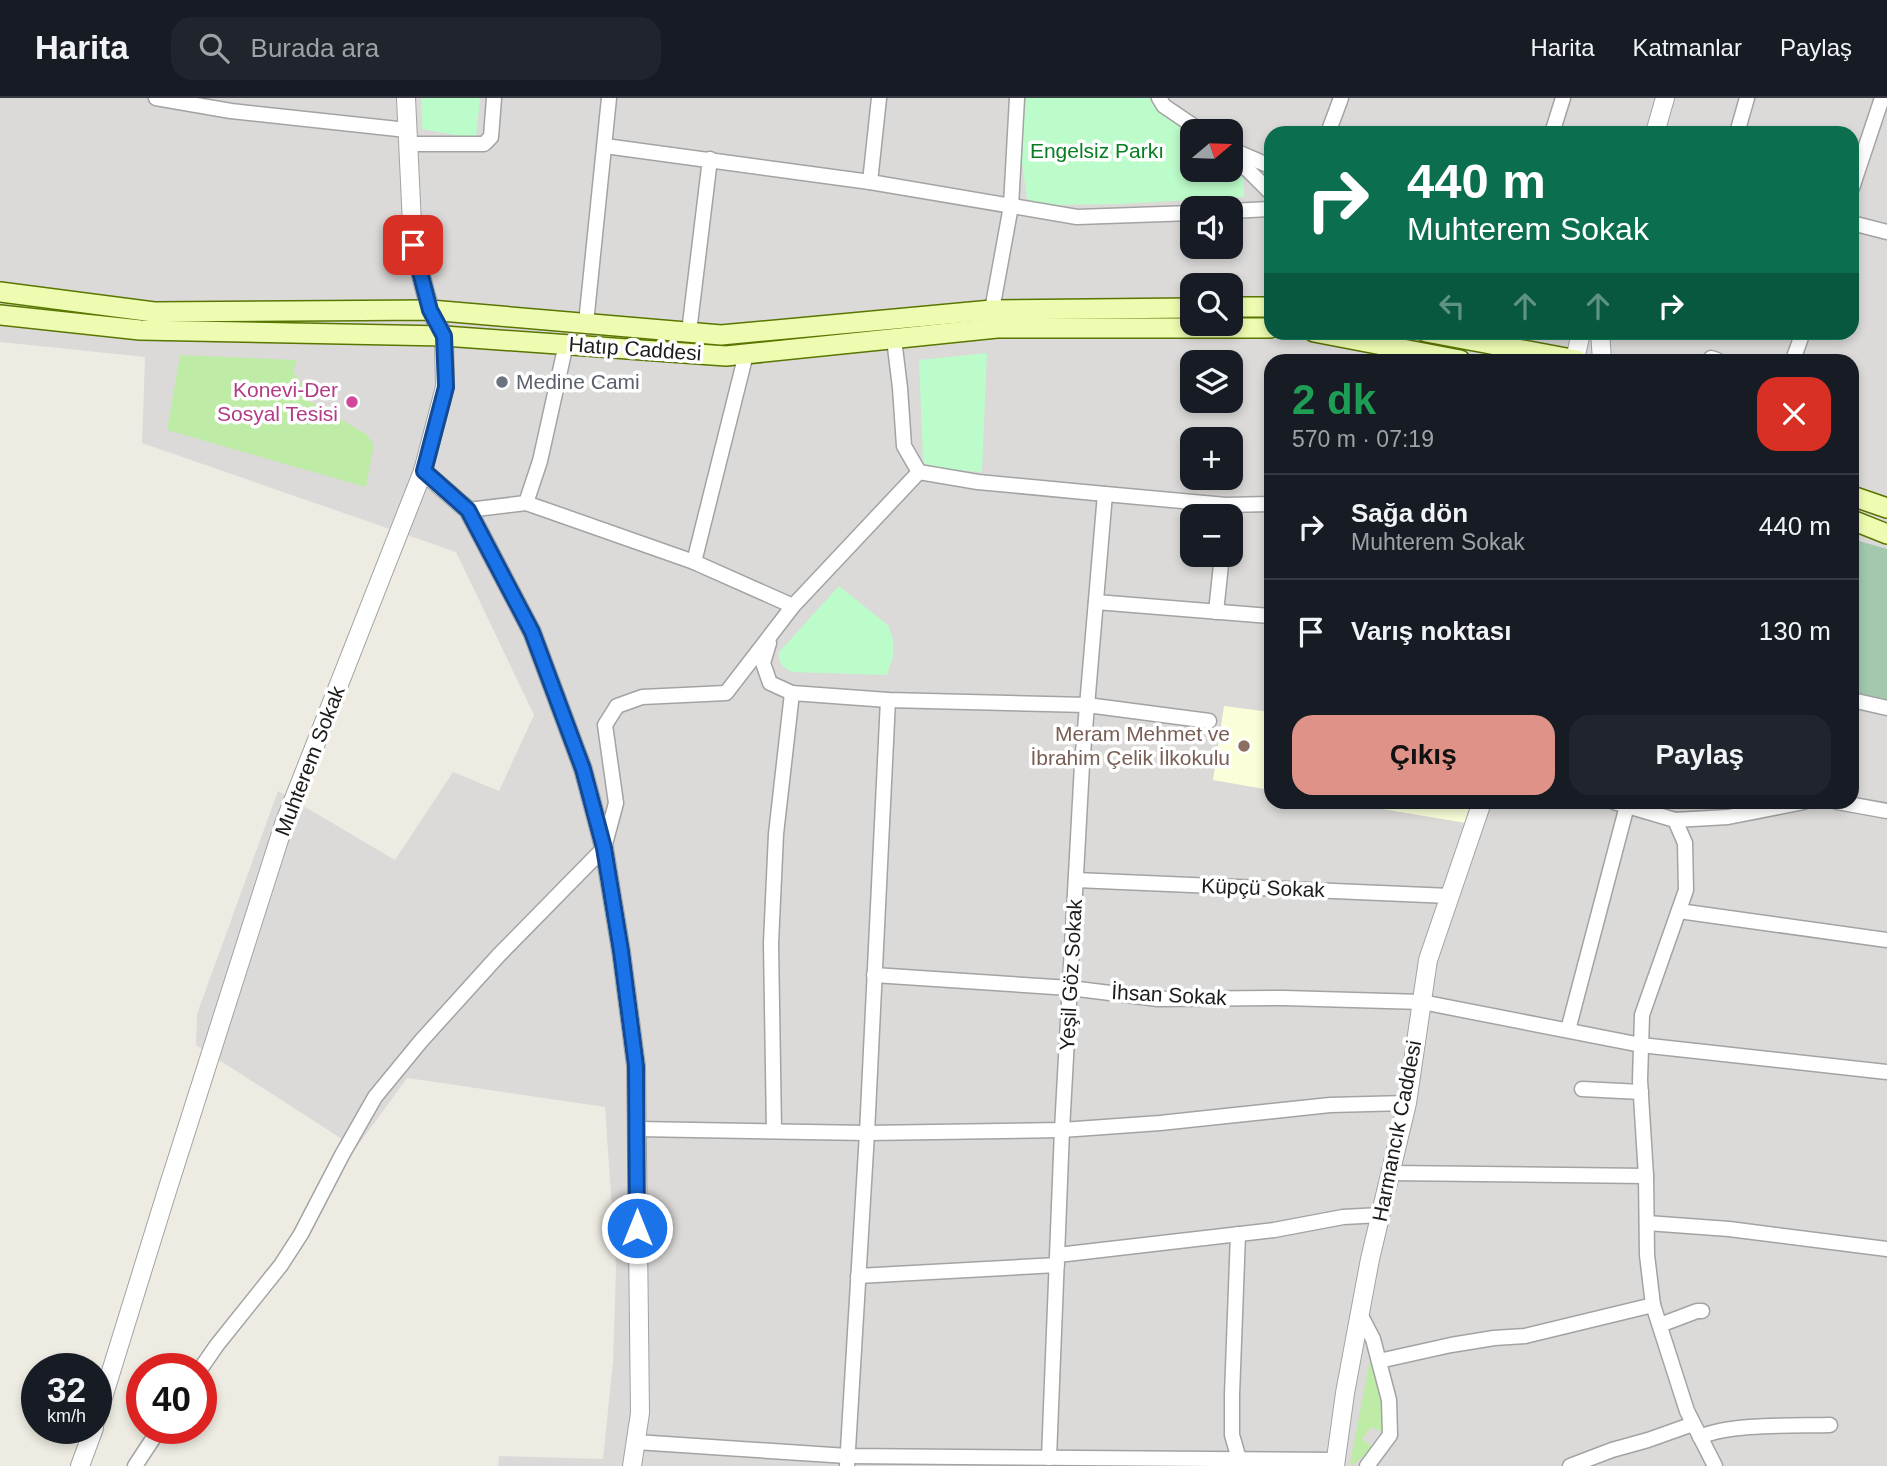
<!DOCTYPE html>
<html lang="tr">
<meta charset="utf-8">
<style>
body{margin:0;font-family:Helvetica,sans-serif;background:#20242c;color:#f1f3f6;height:100vh;display:flex;flex-direction:column;font-size:26px;white-space:nowrap}
*{box-sizing:border-box;margin:0}
p{font-size:23px;color:#9ea1a6}
.icon{flex:none;width:38px;height:38px;fill:none;stroke:currentColor;stroke-width:2;stroke-linecap:round;stroke-linejoin:round}
.map{position:relative;flex:1;overflow:hidden}
.panel{position:absolute;left:1264px;top:256px;width:595px;height:455px;display:flex;flex-direction:column;background:#171b24;border-radius:21px;box-shadow:0 4px 10px #0003}
.panel>*{flex:none}
.guide{position:absolute;left:1264px;top:28px;width:595px;height:214px;border-radius:21px;box-shadow:0 4px 10px #0003;background:#0b6e4f;color:#fff;overflow:hidden}
.needle{width:46px;rotate:71deg}
.buttons{position:absolute;left:1180px;top:21px;display:grid;gap:14px}
.buttons a{display:grid;place-items:center;width:63px;height:63px;border-radius:14px;background:#171b24;box-shadow:0 4px 10px #0003;font-size:35px}
.speed{position:absolute;left:21px;top:1255px;display:flex;gap:14px;font-size:35px;font-weight:700;text-align:center}
.speed>*{display:grid;place-content:center;width:91px;height:91px;border-radius:50%;background:#171b24;box-shadow:0 4px 10px #0003;line-height:1}
.speed small{font-size:18px;font-weight:400}
.speed .limit{border:10px solid #d22;background:#fff;color:#111}
.pin{position:absolute;display:grid;place-items:center;width:60px;height:60px;color:#fff;margin:-30px;border-radius:14px;box-shadow:0 4px 10px #0006}
.me{position:absolute;width:77px;margin:-38px;rotate:0deg;stroke-linejoin:round;filter:drop-shadow(0 0 5px #0008)}
.turn{display:flex;align-items:center;gap:24px;height:147px;padding:0 28px;font-size:32px}
.turn .icon{width:91px;height:91px;stroke-width:2.5}
.turn b{display:block;font-size:49px;line-height:60px}
.lanes{display:flex;align-items:center;height:66px;padding:0 28px;background:#0003;justify-content:center;gap:35px;direction:ltr}
.lanes .off{opacity:.35}
.round{display:grid;place-items:center;flex:none;width:74px;height:74px;border-radius:21px;background:#20242c}
.headline{display:flex;align-items:center;justify-content:space-between;height:119px;padding:0 28px}
h1{font-size:42px;font-weight:700;line-height:52px;color:#1e9e55}
.primary-button{display:flex;gap:14px;margin-top:auto;padding:14px 28px}
.primary-button a{flex:1;height:80px;border-radius:21px;background:#df9287;color:#111;font-size:28px;font-weight:700;line-height:80px;text-align:center}
.primary-button a+a{background:#20242c;color:#f1f3f6}
ul{padding:0;list-style:none}
li{display:flex;align-items:center;gap:21px;height:105px;padding:0 28px;border-top:2px solid #363941}
li div{flex:1}
li b{display:block;font-size:26px}
li em{font-style:normal}
header{display:flex;align-items:center;gap:42px;box-sizing:border-box;height:98px;padding:0 35px;background:#171b24;border-bottom:2px solid #363941}
header strong{font-size:33px}
nav{display:flex;gap:38px;margin-inline-start:auto;font-size:24px}
.search{width:490px;height:63px;background:#20242c;display:flex;align-items:center;gap:18px;box-sizing:border-box;padding:0 24px;border-radius:21px;color:#9ea1a6;font-size:26px}
.map>svg:first-child{display:block}
.residential{fill:#dbdad9;fill-rule:evenodd}
.education{fill:#faffda}
.grass{fill:#beeba5}
.cemetery{fill:#a2c8ad}
.park{fill:#bcfbca}
.lines{fill:none;stroke-linecap:round;stroke-linejoin:round}
.minor-casing{stroke:#a3a3a3;stroke-width:17}
.tertiary-casing{stroke:#a3a3a3;stroke-width:20}
.secondary-casing{stroke:#597601;stroke-width:22}
.minor{stroke:#fff;stroke-width:14}
.tertiary{stroke:#fff;stroke-width:18}
.secondary{stroke:#eefcb2;stroke-width:19}
.route-casing{stroke:#114b97;stroke-width:18}
.route{stroke:#1a73e8;stroke-width:12}
.worship-dot{fill:#6b7280;stroke:#fff;stroke-width:2.5}
.hotel-dot{fill:#d1479c;stroke:#fff;stroke-width:2.5}
.education-dot{fill:#8d6e63;stroke:#fff;stroke-width:2.5}
.labels{text-anchor:middle;stroke-width:7;stroke-linejoin:round;paint-order:stroke}
.park-label{font-size:21px;fill:#077e21;stroke:#fff}
.street-label{font-size:21px;fill:#1c1c1c;stroke:#fff}
.worship-label{font-size:21px;fill:#5b616d;stroke:#fff;text-anchor:start}
.hotel-label{font-size:21px;fill:#b23c85;stroke:#fff;text-anchor:end}
.education-label{font-size:21px;fill:#785e54;stroke:#fff;text-anchor:end}
</style>
<header>
<strong>Harita</strong>
<div class="search"><svg class="icon" aria-label="search" viewBox="0 0 24 24"><circle cx="10" cy="10" r="6"/><path d="M15 15l6 6"/></svg>Burada ara</div>
<nav><a>Harita</a><a>Katmanlar</a><a>Paylaş</a></nav>
</header>
<div class="map">
<svg width="1887" height="1368" viewBox="0 0 1887 1368">
<rect width="100%" height="100%" fill="#eeece2"/>
<!-- residential -->
<path class="residential" d="M0,0H1887V1368H498L499,1358L603,1361L613,1263L616,1171L605,1009L407,980L356,1050L196,947L197,916L278,693L395,762L453,674L499,693L534,617L456,454L142,345L145,259L0,244ZM1192,33H1230V72H1192ZM1270,35H1852V234H1270ZM1192,110H1230V149H1192ZM1192,187H1230V226H1192ZM1270,262H1852V704H1270ZM1192,264H1230V303H1192ZM1192,341H1230V380H1192ZM1192,418H1230V457H1192Z"/>
<!-- education -->
<g class="education">
<polygon points="1224,608 1270,614 1270,692 1213,682"/>
<polygon points="1340,704 1473,704 1466,725"/>
</g>
<!-- grass -->
<g class="grass">
<polygon points="180,257 297,262 293,274 306,290 302,299 366,336 374,346 366,389 167,332"/>
<polygon points="1371,1257 1385,1316 1383,1334 1371,1329 1362,1341 1373,1349 1352,1368 1350,1365"/>
</g>
<!-- cemetery -->
<polygon class="cemetery" points="1852,441 1887,451 1887,603 1852,595"/>
<!-- park -->
<g class="park">
<polygon points="421,0 480,0 476,41 422,31"/>
<polygon points="1026,0 1149,0 1155,7 1192,36 1192,72 1230,72 1230,66 1244,82 1244,99 1120,106 1043,107 1027,101 1021,57"/>
<polygon points="987,255 982,374 927,370 923,362 919,262"/>
<path d="M839,488L889,528L893,542V559L887,577L792,574C782,568 778,566 779,554Z"/>
</g>
<g class="lines">
<!-- minor casing -->
<g class="minor-casing">
<g id="minor">
<polyline points="156,0 231,13 407,32"/>
<polyline points="1159,0 1164,8 1201,33"/>
<polyline points="1328,35 1341,0"/>
<polyline points="1552,35 1563,0"/>
<polyline points="1737,35 1747,0"/>
<polyline points="408,46 484,46 491,39 494,0"/>
<polyline points="605,48 870,84 1077,119 1192,115"/>
<polyline points="1235,53 1270,68"/>
<polyline points="1230,54 1270,94"/>
<polyline points="870,84 879,0"/>
<polyline points="1852,90 1882,0"/>
<polyline points="1230,113 1270,111"/>
<polyline points="1852,125 1887,134"/>
<polyline points="992,212 1011,108 1017,0"/>
<polyline points="586,225 609,0"/>
<polyline points="689,234 710,61"/>
<polyline points="894,241 900,290 904,348 919,374 978,384 1105,396 1226,407 1270,406"/>
<polyline points="1711,260 1717,262"/>
<polyline points="1793,262 1803,234"/>
<polyline points="526,405 540,363 566,246"/>
<polyline points="468,412 526,405 694,464 793,508"/>
<polyline points="694,464 746,256"/>
<polyline points="1096,504 1270,518"/>
<polyline points="1216,514 1222,457"/>
<polyline points="769,545 763,565 770,585 792,595 888,602 1087,607 1209,623"/>
<polyline points="1852,602 1887,610"/>
<polyline points="1614,704 1675,722 1728,719 1804,704"/>
<polyline points="1837,704 1887,713"/>
<polyline points="1675,722 1685,745 1686,792 1642,917 1640,982 1646,1078 1647,1157 1653,1207 1687,1313 1715,1368"/>
<polyline points="1076,782 1450,798"/>
<polyline points="1679,813 1887,842"/>
<polyline points="874,877 1070,890 1158,901 1284,900 1422,904 1641,947 1887,974"/>
<polyline points="1568,932 1628,704"/>
<polyline points="1582,991 1641,994"/>
<polyline points="637,1031 867,1035 1062,1032 1160,1025 1330,1007 1407,1005"/>
<polyline points="774,1033 771,845 776,736 792,595"/>
<polyline points="1390,1075 1646,1078"/>
<polyline points="1647,1125 1729,1131 1887,1151"/>
<polyline points="1238,1136 1232,1297 1232,1337 1239,1361"/>
<polyline points="1058,1157 1274,1132 1343,1119 1381,1117"/>
<polyline points="858,1178 1057,1167"/>
<polyline points="1360,1216 1373,1241 1389,1302 1390,1337 1367,1368"/>
<polyline points="1660,1227 1697,1213 1702,1213"/>
<polyline points="1379,1263 1451,1247 1494,1240 1525,1238 1653,1207"/>
<polyline points="201,1270 217,1247 281,1167 301,1136 342,1057 375,999 421,943 498,858 604,750 616,705 605,627 617,608 642,599 726,595 793,508 919,374"/>
<path d="M1700,1339C1731,1325 1794,1328 1830,1327"/>
<polyline points="636,1344 847,1358 1336,1362"/>
<polyline points="1049,1360 1062,1032 1082,667 1105,396"/>
<polyline points="135,1368 160,1330"/>
<polyline points="847,1368 867,1035 888,602"/>
<polyline points="1570,1368 1612,1352 1648,1342 1693,1326"/>
</g>
</g>
<!-- tertiary casing -->
<g class="tertiary-casing">
<g id="tertiary">
<polyline points="1655,35 1665,0"/>
<polyline points="1600,234 1602,262"/>
<polyline points="1575,262 1581,234"/>
<polyline points="423,373 468,412 532,534 583,671 604,750 621,853 636,968 640,1315 632,1368"/>
<polyline points="96,1322 166,1096 284,726 423,373 445,289 444,238 430,212 413,147 406,0"/>
<polyline points="80,1368 94,1330"/>
<polyline points="1335,1368 1345,1295 1370,1161 1407,1005 1428,862 1482,704"/>
</g>
</g>
<!-- secondary casing -->
<g class="secondary-casing">
<g id="secondary">
<polyline points="0,194 154,214 430,212 721,237 992,212 1192,210"/>
<polyline points="1230,209 1270,209"/>
<polyline points="0,217 140,232 444,238 726,258 997,230 1270,230"/>
<polyline points="1314,234 1460,262"/>
<polyline points="1426,234 1577,262"/>
<polyline points="1852,398 1887,410"/>
<polyline points="1852,422 1887,436"/>
</g>
</g>
<!-- minor -->
<use href="#minor" class="minor"/>
<!-- tertiary -->
<use href="#tertiary" class="tertiary"/>
<!-- secondary -->
<use href="#secondary" class="secondary"/>
</g>
<g class="lines">
<!-- route casing -->
<g class="route-casing">
<polyline id="route" points="413,147 430,212 444,238 446,289 424,373 468,412 532,534 583,671 604,750 621,853 636,968 637,1130"/>
</g>
<!-- route -->
<use href="#route" class="route"/>
</g>
<!-- markers -->
<circle class="worship-dot" cx="502" cy="284" r="7"/>
<circle class="hotel-dot" cx="352" cy="304" r="7"/>
<circle class="education-dot" cx="1244" cy="648" r="7"/>
<g class="labels">
<!-- park labels -->
<g class="park-label">
<text x="1097" y="60">Engelsiz Parkı</text>
</g>
<!-- street labels -->
<g class="street-label">
<text transform="translate(635 251) rotate(4)" y="7">Hatıp Caddesi</text>
<text transform="translate(310 663) rotate(-69)" y="7">Muhterem Sokak</text>
<text transform="translate(1263 790) rotate(2)" y="7">Küpçü Sokak</text>
<text transform="translate(1071 877) rotate(-87)" y="7">Yeşil Göz Sokak</text>
<text transform="translate(1169 897) rotate(3)" y="7">İhsan Sokak</text>
<text transform="translate(1397 1033) rotate(-79)" y="7">Harmancık Caddesi</text>
</g>
<!-- worship labels -->
<g class="worship-label">
<text x="516" y="291">Medine Cami</text>
</g>
<!-- hotel labels -->
<g class="hotel-label">
<text x="338" y="299">Konevi-Der<tspan x="338" dy="24">Sosyal Tesisi</tspan></text>
</g>
<!-- education labels -->
<g class="education-label">
<text x="1230" y="643">Meram Mehmet ve<tspan x="1230" dy="24">İbrahim Çelik İlkokulu</tspan></text>
</g>
</g>
</svg>
<div class="buttons">
<a><svg class="needle" viewBox="-14 -14 28 28"><path d="M0-13l5 13h-10z" fill="#e53935"/><path d="M0 13l5-13h-10z" fill="#9ea1a6"/></svg></a>
<a><svg class="icon" aria-label="sound" viewBox="0 0 24 24"><path d="M4 9h4l5-4v14l-5-4H4zM17 9q2 3 0 6"/></svg></a>
<a><svg class="icon" aria-label="search" viewBox="0 0 24 24"><circle cx="10" cy="10" r="6"/><path d="M15 15l6 6"/></svg></a>
<a><svg class="icon" aria-label="layers" viewBox="0 0 24 24"><path d="M12 4l9 5-9 5-9-5zM3 14l9 5 9-5"/></svg></a>
<a>+</a>
<a>−</a>
</div>
<div class="speed"><div>32<small>km/h</small></div><div class="limit">40</div></div>
<div class="pin" style="left:413px;top:147px;background:#d93025"><svg class="icon" aria-label="arrive" viewBox="0 0 24 24"><path d="M6 21V4h12l-3 4 3 4H6"/></svg></div>
<svg class="me" style="left:637px;top:1130px" viewBox="-20 -20 40 40"><circle r="17" fill="#1a73e8" stroke="#fff" stroke-width="3"/><path d="M0-11L8 9 0 5-8 9z" fill="#fff"/></svg>
<div class="guide">
<div class="turn"><svg class="icon" aria-label="right" viewBox="0 0 24 24"><path d="M7 20v-9h11M14 6l5 5-5 5"/></svg><div><b>440 m</b>Muhterem Sokak</div></div>
<div class="lanes"><svg class="icon off" aria-label="left" viewBox="0 0 24 24"><path d="M17 20v-9H6M10 6l-5 5 5 5"/></svg><svg class="icon off" aria-label="ahead" viewBox="0 0 24 24"><path d="M12 20V5M6 11l6-6 6 6"/></svg><svg class="icon off" aria-label="ahead" viewBox="0 0 24 24"><path d="M12 20V5M6 11l6-6 6 6"/></svg><svg class="icon" aria-label="right" viewBox="0 0 24 24"><path d="M7 20v-9h11M14 6l5 5-5 5"/></svg></div>
</div>
<section class="panel">
<div class="headline"><div><h1>2 dk</h1><p>570 m · 07:19</p></div><a class="round" style="background:#d93025;color:#fff"><svg class="icon" aria-label="close" viewBox="0 0 24 24"><path d="M6 6l12 12M18 6L6 18"/></svg></a></div>
<ul>
<li><svg class="icon" aria-label="right" viewBox="0 0 24 24"><path d="M7 20v-9h11M14 6l5 5-5 5"/></svg><div><b>Sağa dön</b><p>Muhterem Sokak</p></div><em>440 m</em></li>
<li><svg class="icon" aria-label="arrive" viewBox="0 0 24 24"><path d="M6 21V4h12l-3 4 3 4H6"/></svg><div><b>Varış noktası</b></div><em>130 m</em></li>
</ul>
<div class="primary-button"><a>Çıkış</a><a>Paylaş</a></div>
</section>
</div>
